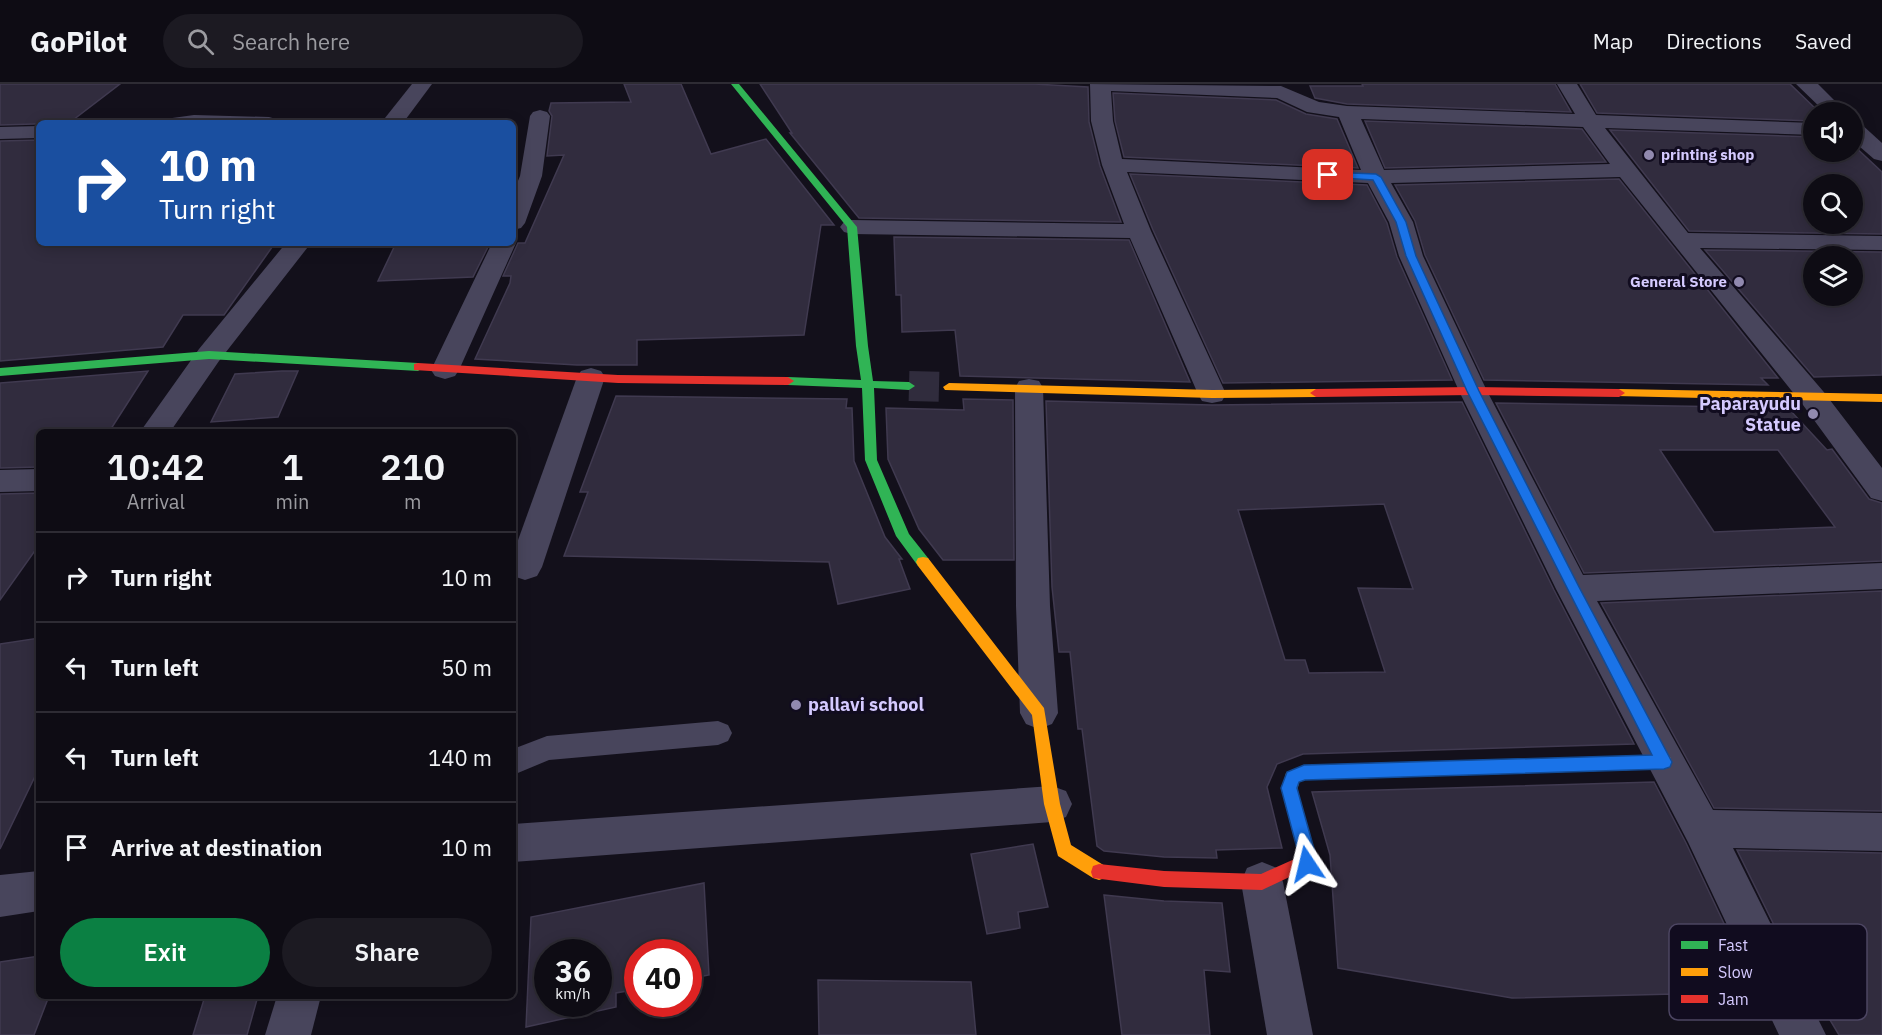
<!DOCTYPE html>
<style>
body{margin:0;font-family:"IBM Plex Sans",sans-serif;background:#1c1a22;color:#f1f3f6;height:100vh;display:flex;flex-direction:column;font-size:22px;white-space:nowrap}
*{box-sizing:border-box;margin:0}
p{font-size:20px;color:#9b9ba0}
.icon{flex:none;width:33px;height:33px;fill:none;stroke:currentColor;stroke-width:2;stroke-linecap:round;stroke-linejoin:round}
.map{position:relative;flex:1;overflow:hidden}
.sheet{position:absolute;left:36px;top:345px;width:480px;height:570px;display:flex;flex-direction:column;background:#0e0c14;border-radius:9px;box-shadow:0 3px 15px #0003,0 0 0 2px #2e2c34}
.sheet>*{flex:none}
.top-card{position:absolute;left:36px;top:36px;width:480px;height:126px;border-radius:9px;box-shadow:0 3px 15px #0003,0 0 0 2px #2e2c34;background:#1a4fa0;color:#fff;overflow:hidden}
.controls{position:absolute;left:1803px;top:18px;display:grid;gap:12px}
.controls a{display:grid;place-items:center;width:60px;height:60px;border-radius:50%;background:#0e0c14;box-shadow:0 3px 15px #0003,0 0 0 2px #2e2c34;font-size:30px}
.speed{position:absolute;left:534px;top:855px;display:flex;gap:12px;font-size:30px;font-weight:700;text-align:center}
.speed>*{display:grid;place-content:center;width:78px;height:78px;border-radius:50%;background:#0e0c14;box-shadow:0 3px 15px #0003,0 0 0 2px #2e2c34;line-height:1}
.speed small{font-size:15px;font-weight:400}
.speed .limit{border:9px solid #d22;background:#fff;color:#111}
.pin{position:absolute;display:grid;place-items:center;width:51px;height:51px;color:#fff;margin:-26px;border-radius:12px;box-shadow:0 3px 9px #0006}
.me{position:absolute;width:66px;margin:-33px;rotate:350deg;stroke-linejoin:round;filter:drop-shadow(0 0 4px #0008)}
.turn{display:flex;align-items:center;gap:21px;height:126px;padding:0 24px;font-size:27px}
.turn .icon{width:78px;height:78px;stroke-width:2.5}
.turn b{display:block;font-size:42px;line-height:51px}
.eta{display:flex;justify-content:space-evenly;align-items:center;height:102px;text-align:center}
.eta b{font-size:36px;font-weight:600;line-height:42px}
.button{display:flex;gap:12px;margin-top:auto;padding:12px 24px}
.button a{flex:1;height:69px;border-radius:36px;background:#0b8043;color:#fff;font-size:24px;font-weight:600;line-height:69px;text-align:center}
.button a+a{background:#1c1a22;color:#f1f3f6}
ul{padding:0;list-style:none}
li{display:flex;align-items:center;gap:18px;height:90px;padding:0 24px;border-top:2px solid #2e2c34}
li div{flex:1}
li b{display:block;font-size:22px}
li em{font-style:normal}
header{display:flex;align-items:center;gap:36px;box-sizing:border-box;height:84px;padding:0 30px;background:#0e0c14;border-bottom:2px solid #2e2c34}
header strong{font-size:28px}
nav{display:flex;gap:33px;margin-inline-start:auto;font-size:21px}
.search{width:420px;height:54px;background:#1c1a22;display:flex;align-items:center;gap:15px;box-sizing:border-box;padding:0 21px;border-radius:33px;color:#9b9ba0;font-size:22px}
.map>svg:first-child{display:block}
.building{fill:#312c3e;stroke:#403a50;stroke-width:1.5;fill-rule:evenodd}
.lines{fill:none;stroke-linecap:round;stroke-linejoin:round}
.secondary-tunnel{stroke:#302c3d;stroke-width:30;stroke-dasharray:30 15;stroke-linecap:butt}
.lane{fill:#48455c;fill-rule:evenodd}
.street{fill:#48455c;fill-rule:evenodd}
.fast{fill:#30b455;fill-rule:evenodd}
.slow{fill:#ff9f0a;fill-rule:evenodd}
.jam{fill:#e5322d;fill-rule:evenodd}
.route{fill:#1a73e8;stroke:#114b97;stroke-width:1.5}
.poi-dot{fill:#9189af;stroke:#110c1f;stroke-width:2}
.labels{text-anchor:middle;stroke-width:6;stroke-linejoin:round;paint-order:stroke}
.far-poi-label{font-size:15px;font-weight:bold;fill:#d5caff;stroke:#110c1f;text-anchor:start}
.poi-label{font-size:18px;font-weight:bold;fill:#d5caff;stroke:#110c1f;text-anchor:end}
.key{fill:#110c1f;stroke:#4c4562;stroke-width:1.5}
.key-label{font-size:16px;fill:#d5caff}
</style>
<header>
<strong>GoPilot</strong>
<div class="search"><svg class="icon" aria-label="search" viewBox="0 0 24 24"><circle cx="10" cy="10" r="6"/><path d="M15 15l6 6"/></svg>Search here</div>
<nav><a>Map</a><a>Directions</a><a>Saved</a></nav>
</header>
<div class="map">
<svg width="1882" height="951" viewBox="0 0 1882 951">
<rect width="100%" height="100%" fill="#13101b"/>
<!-- building -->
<g class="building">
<polygon points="0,0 120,0 69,39 0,41"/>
<polygon points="624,0 681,0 711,70 766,55 834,141 821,141 804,251 637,256 637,281 577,281 475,275 510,199 511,192 503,192 518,159 525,159 564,71 547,72 552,32 549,27 551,19 631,18"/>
<polygon points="760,0 1034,0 1088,3 1089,38 1100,82 1121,138 859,134 790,49 792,49"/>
<polygon points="1362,0 1555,0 1571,28 1347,20 1315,14 1310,2 1363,2"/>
<polygon points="1580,0 1790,0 1819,28 1814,28 1814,37 1597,29"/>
<polygon points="1113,9 1276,16 1306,30 1337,35 1358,84 1124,73 1115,37"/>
<polygon points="1365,37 1582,45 1606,78 1385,84"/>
<path d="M1610,46L1814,53V68H1852V60L1882,88V150L1689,147ZM1814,100H1852V140H1814Z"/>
<polygon points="39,56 39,159 275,159 224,231 183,231 163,263 0,277 0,57"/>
<polygon points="1130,90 1367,101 1387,139 1397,173 1452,296 1223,299 1153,146"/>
<polygon points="1619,95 1778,294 1761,294 1768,301 1484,296 1425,171 1415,137 1395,101"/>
<polygon points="894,153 1129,156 1190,298 960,292 955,246 902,248 901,211 896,211"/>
<polygon points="396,159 490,159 473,193 378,197"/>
<path d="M1705,166L1882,168V291L1814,293ZM1814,172H1852V212H1814Z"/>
<polygon points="148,287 109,348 39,348 39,383 0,384 0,299"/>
<polygon points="282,287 298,287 278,333 211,338 235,290"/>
<polygon points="616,312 847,315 846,324 852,324 854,377 885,453 902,475 899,475 910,505 838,520 829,478 564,472 588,408 580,408"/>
<polygon points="963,315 1013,316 1014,476 943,476 919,445 888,375 886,324 964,326"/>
<path d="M1046,317L1212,321L1462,318L1554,506L1634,660L1303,670L1277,680L1267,703L1282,764L1216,766L1217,774L1164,773L1104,767L1097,762L1082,645H1078L1070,568H1059L1052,503ZM1384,420L1413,505L1358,504L1385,588L1309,589L1305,576H1285L1238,426Z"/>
<path d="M1496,319L1788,324L1827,366L1832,365L1869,415L1882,419V477L1584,489ZM1660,366H1778L1835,443L1714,448Z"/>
<polygon points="39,409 39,461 0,516 0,410"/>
<polygon points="1882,507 1882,727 1714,724 1601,519"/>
<polygon points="39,554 39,684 0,765 0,560"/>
<polygon points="1654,698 1686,759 1761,918 1677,915 1675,910 1512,914 1338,884 1330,771 1312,708"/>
<polygon points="1033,760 1048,823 1018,828 1020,844 987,850 971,770"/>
<polygon points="1737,766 1882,769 1882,951 1839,951 1821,921 1813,920"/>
<path d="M704,799L709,891L688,895V868H638V905L616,909V923L526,943L531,833ZM548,868H598V920H548Z"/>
<polygon points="1104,811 1164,817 1222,819 1230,888 1204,886 1210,951 1122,951"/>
<polygon points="39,872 39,912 49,912 34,951 0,951 0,878"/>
<polygon points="818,896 971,898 976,951 819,951"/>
<polygon points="205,912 258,912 247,951 193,951"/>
</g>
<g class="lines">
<!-- secondary-tunnel -->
<polyline class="secondary-tunnel" points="909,302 949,303"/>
<!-- lane -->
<polygon class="lane" points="718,637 728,641 732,649 728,657 718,661 549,676 513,691 513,665 547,652"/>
<!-- street -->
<g class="street">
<polygon points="412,0 432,0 403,39 381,39"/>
<path d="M1090,0L1281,2L1319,18L1347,22L1575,30L1557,0H1577L1596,31L1814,39V51L1605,44L1688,149L1882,152V166L1700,164L1823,307L1882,384V417L1871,414L1803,321L1620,93L1391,99L1413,138L1423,172L1487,307L1583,491L1882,479V505L1597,517L1713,726L1882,729V767L1733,764L1826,951H1779L1688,758L1556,505L1459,307L1399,172L1389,138L1368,99L1127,88L1151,147L1226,310L1222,317L1212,319L1202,317L1198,310L1130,154L852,150L844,148L840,143L844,138L852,136L1124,140L1102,81L1091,37ZM1111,7L1277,14L1307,28L1339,33L1361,86L1122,75L1113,37ZM1361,35L1583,43L1610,80L1384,86Z"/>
<polygon points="1796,0 1818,0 1846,28 1825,28"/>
<polygon points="540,26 547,28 550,32 542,92 525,139 521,144 513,146 513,109 520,92 530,32 533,28"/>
<polygon points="194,31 269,33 276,35 280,39 161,39 165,35"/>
<polygon points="1852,38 1860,39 1882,59 1882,77 1874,75 1852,56"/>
<polygon points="39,42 39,54 0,55 0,43"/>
<polygon points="513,154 516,159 459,286 455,292 445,295 435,292 431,286 492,159 513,159"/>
<polygon points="286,159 311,159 219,277 170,348 140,348 199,265"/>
<polygon points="591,284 601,287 605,293 542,483 537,492 525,496 513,492 513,470 577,293 581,287"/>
<polygon points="1029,295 1039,297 1043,304 1050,522 1058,629 1052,640 1039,645 1026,640 1020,629 1016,522 1015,304 1019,297"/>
<polygon points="39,385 39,407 0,408 0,386"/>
<polygon points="1052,702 1066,707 1072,720 1066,733 1052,738 513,778 513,740"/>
<polygon points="1262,778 1277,784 1283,798 1313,951 1267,951 1241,798 1247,784"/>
<polygon points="39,787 39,827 0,833 0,791"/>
<polygon points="277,912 321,912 311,951 265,951"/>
</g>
<!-- fast -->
<g class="fast">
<polygon points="731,0 739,0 857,143 868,262 873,297 909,298 915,302 909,306 874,304 877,376 909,450 928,474 930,478 928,482 918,482 896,452 865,376 862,304 788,301 782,297 788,293 861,296 856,262 847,143"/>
<polygon points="209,267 418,279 424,283 418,287 209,275 0,292 0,284"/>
</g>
<!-- slow -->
<g class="slow">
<polygon points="949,299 1212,306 1316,305 1322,309 1316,313 1212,314 945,306 943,303"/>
<polygon points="1619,305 1882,310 1882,318 1615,312 1613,309"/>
<polygon points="923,473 928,474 1044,624 1060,720 1071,761 1105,782 1107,788 1105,794 1099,796 1093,794 1058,772 1044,720 1032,631 918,482 916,478 918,474"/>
<polygon points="1664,671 1670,673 1672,678 1670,683 1664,685 1305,696 1299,698 1296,712 1290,714 1284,712 1282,707 1286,689 1304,682"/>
</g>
<!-- jam -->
<g class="jam">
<polygon points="418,279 618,291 788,293 794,297 788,301 618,299 414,286 414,280"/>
<polygon points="1473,303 1619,305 1625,309 1619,313 1473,311 1316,313 1310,309 1316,305"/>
<polygon points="1290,700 1296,702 1298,707 1315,772 1313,786 1298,789 1262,806 1164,803 1093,794 1091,788 1093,782 1099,780 1164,787 1261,790 1299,773 1282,707 1284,702"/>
</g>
</g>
<!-- route -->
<polygon class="route" points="1328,88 1376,90 1381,93 1406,138 1416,172 1479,307 1579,503 1672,678 1670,683 1664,685 1305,696 1299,698 1297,704 1316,772 1313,786 1307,788 1301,786 1299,772 1281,704 1287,688 1304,681 1652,671 1467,307 1406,172 1396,138 1373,96 1325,93 1323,91"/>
<!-- markers -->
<g class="poi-dot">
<circle cx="1649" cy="71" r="6"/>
<circle cx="1739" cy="198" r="6"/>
<circle cx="1813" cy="330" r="6"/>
<circle cx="796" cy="621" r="6"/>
</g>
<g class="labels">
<!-- far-poi labels -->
<g class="far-poi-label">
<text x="1661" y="76">printing shop</text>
<text x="1727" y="203" text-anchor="end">General Store</text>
</g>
<!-- poi labels -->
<g class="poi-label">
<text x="1801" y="326">Paparayudu<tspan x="1801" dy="21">Statue</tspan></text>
<text x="808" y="627" text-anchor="start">pallavi school</text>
</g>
</g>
<!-- legend -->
<rect x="1669" y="840" width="198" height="96" rx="9" class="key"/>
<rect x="1681" y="857" width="27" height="8" fill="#30b455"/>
<rect x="1681" y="884" width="27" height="8" fill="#ff9f0a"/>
<rect x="1681" y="911" width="27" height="8" fill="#e5322d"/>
<g class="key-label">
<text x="1718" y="867">Fast</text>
<text x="1718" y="894">Slow</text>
<text x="1718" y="921">Jam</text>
</g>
</svg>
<div class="controls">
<a><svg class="icon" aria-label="sound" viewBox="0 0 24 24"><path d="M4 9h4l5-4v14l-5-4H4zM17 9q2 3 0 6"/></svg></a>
<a><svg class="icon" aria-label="search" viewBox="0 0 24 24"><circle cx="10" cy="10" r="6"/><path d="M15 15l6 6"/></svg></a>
<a><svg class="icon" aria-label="layers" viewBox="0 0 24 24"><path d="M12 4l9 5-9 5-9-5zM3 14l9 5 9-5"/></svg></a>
</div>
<div class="speed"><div>36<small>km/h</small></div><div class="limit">40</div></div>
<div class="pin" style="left:1328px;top:91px;background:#d93025"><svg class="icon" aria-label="arrive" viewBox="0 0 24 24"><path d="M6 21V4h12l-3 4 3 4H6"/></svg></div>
<svg class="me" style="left:1307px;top:780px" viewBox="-20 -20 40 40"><path d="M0-17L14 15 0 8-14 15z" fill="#1a73e8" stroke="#fff" stroke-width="4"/></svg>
<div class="top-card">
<div class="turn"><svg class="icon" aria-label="right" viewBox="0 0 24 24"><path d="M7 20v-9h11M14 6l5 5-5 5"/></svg><div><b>10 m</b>Turn right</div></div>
</div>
<section class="sheet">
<div class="eta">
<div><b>10:42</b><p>Arrival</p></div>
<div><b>1</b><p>min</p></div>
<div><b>210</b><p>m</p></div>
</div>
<ul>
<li><svg class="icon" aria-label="right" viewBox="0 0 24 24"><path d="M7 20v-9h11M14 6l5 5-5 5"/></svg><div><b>Turn right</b></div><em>10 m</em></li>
<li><svg class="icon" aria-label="left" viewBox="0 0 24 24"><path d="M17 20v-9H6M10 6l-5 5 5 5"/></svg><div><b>Turn left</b></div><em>50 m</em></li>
<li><svg class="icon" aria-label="left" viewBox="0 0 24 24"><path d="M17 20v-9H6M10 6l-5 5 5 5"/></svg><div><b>Turn left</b></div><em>140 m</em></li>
<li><svg class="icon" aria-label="arrive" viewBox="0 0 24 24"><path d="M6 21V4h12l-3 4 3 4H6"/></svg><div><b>Arrive at destination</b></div><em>10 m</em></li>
</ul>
<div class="button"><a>Exit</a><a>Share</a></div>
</section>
</div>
